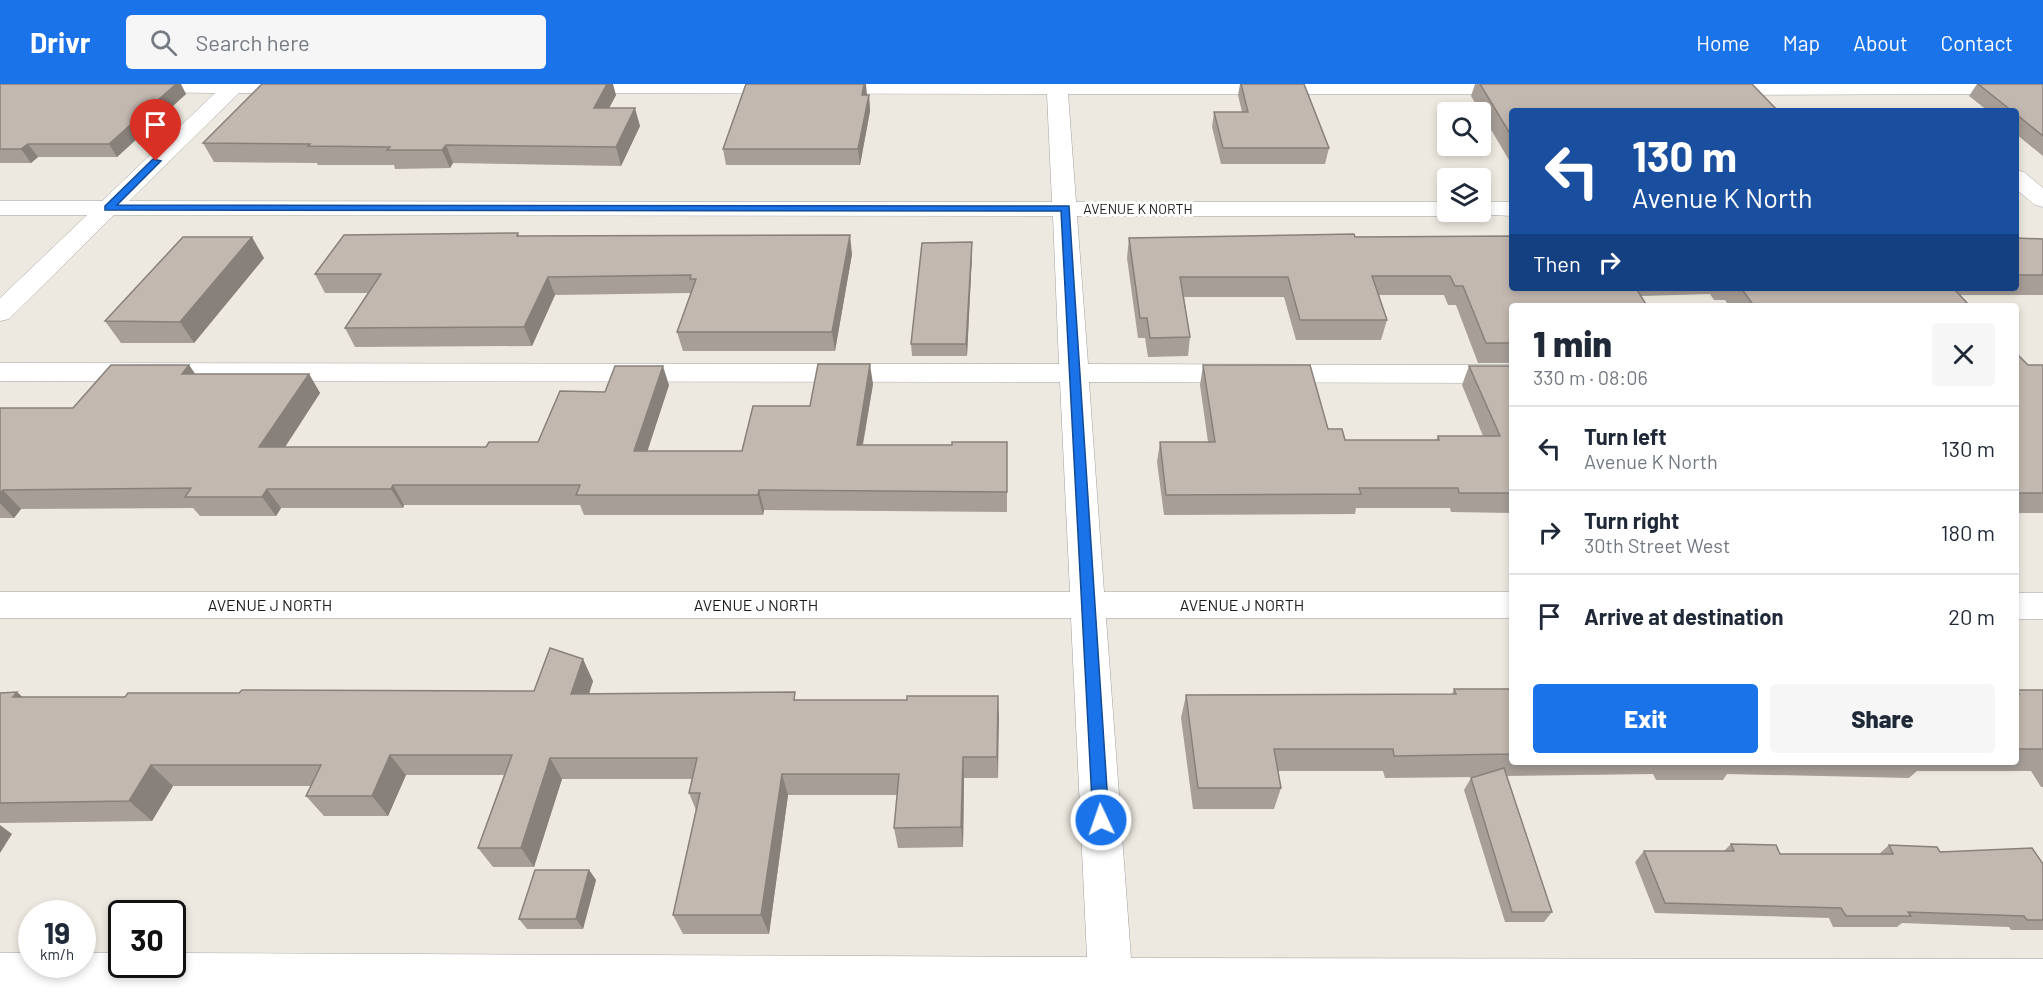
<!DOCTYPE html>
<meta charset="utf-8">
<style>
body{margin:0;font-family:Barlow,sans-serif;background:#f6f6f7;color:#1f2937;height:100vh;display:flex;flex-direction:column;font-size:22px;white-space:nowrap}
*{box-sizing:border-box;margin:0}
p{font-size:20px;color:#747a83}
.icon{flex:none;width:33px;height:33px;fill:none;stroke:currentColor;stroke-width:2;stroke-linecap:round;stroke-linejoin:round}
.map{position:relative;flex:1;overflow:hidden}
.side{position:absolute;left:1509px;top:219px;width:510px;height:462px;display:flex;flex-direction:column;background:#fff;border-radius:6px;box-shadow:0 3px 9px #0003}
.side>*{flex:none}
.top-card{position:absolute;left:1509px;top:24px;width:510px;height:183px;border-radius:6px;box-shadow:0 3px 9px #0003;background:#1a4fa0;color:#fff;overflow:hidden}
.fabs{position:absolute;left:1437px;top:18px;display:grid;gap:12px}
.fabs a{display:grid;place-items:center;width:54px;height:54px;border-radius:6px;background:#fff;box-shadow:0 3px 9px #0003;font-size:30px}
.speed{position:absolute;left:18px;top:816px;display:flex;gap:12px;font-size:30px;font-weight:700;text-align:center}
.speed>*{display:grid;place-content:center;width:78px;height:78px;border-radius:50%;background:#fff;box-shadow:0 3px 9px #0003;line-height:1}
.speed small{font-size:15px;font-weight:400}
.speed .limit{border:3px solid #111;border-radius:9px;background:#fff;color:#111}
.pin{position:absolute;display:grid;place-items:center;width:51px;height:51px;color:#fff;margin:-62px -26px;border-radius:50% 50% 50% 0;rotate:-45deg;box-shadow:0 0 6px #0007}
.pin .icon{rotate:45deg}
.me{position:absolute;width:66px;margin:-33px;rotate:357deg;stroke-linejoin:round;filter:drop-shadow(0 0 4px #0008)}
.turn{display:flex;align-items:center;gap:21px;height:126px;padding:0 24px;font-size:27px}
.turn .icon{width:78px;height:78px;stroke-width:2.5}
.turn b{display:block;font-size:42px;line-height:51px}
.then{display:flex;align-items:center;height:57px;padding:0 24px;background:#0003;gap:12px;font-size:22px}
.round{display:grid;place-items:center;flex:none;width:63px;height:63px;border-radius:6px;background:#f6f6f7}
.headline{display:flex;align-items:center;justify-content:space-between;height:102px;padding:0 24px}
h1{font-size:36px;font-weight:800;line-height:45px}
.button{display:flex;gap:12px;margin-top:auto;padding:12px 24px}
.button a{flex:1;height:69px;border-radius:6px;background:#1a73e8;color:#fff;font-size:24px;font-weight:800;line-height:69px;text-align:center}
.button a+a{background:#f6f6f7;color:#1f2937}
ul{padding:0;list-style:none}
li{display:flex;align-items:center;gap:18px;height:84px;padding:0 24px;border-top:2px solid #e0e1e3}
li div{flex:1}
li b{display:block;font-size:22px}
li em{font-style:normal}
header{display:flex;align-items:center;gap:36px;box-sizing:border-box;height:84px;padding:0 30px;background:#1a73e8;color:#fff}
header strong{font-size:28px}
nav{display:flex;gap:33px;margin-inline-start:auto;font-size:21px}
.search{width:420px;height:54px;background:#f6f6f7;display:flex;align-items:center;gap:15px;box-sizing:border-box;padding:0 21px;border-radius:6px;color:#747a83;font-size:22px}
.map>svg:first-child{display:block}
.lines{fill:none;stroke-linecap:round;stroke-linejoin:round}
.minor-casing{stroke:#a2a2a2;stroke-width:1}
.minor{fill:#fff;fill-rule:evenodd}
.wall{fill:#a79e97}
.shaded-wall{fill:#88817b}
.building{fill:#c2b8b0;stroke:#88817b;stroke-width:1.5}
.route{fill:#1a73e8;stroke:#114b97;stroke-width:1.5}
.labels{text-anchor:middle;stroke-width:6;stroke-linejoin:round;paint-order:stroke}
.far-street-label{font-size:14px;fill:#1b1b1b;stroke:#fff}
.street-label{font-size:16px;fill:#1b1b1b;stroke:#fff}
</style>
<header>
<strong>Drivr</strong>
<div class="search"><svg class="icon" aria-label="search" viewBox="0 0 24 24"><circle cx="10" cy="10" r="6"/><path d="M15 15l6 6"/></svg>Search here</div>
<nav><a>Home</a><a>Map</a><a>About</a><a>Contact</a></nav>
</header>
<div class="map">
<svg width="2043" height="912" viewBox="0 0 2043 912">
<rect width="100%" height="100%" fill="#ede9e0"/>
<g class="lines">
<!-- minor casing -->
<g class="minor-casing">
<g id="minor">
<polygon points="128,0 312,0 314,3 311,7 304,9 239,9 129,117 1052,118 1047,10 569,9 562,7 559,3 561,0 1527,0 1529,4 1526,8 1519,10 1068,10 1076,118 1448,118 1448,128 1458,128 1448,132 1077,132 1088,280 1512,281 1512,299 1089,298 1104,508 1512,508 1512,534 1106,534 1131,874 2043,875 2043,912 0,912 0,869 32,869 32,880 82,880 82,869 122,869 122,880 172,880 172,869 1087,873 1071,534 0,534 0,508 1070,508 1060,298 0,297 0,279 1059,280 1053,132 114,131 9,235 0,237 0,214 87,131 0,131 0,117 102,117 215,9 137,8 130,6 127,2"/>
<polygon points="2043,0 2043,10 1712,11 1705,9 1702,5 1707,0"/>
<polygon points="2016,86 2024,88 2043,104 2043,123 2035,121 2016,105"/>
<polygon points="1480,118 1512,118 1512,132 1472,130 1470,128 1480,128"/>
<rect x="2016" y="509" width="27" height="26"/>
</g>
</g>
<!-- minor -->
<use href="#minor" class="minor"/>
</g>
<!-- wall -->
<g class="wall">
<polygon points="0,0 186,10 117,73 38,73 31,79 0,79"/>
<polygon points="1240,0 1304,0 1329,64 1325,80 1221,80 1212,43 1214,28 1242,28 1238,11"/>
<polygon points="1475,0 1752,0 1512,27 1512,81 1471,12"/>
<polygon points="1977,0 2043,0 2043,72 2016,50 2016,27 1988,27 1969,12"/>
<polygon points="616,11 609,24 640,42 621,82 453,79 450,84 395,85 394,81 318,81 317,79 214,78 203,59"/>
<polygon points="867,11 869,11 870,27 860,81 726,81 723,65"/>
<polygon points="518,149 519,152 852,170 835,267 683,267 677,248 691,209 555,211 532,262 355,263 345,244 369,209 325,209 315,190"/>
<polygon points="1355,153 1512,204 2016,204 2016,154 2043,155 2043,211 1959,211 1970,222 1729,222 1725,216 1714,216 1710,210 1641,212 1512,222 1512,279 1478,279 1456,221 1448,221 1444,211 1379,211 1387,236 1381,256 1296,256 1284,213 1184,213 1190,253 1188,272 1148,273 1145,254 1138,254 1127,174 1129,154"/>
<polygon points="972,170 967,272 912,272 911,260"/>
<polygon points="264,174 194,259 121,259 105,237"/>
<polygon points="2016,269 2028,281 2043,281 2043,429 2016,429"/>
<polygon points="189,281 195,290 309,290 320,309 285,363 486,363 538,358 605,308 669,301 647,367 742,367 810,322 873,300 863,361 952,361 1007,358 1007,428 764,426 763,431 584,431 580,421 404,421 403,424 281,424 276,432 200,432 193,424 21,425 14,434 0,434 0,324 73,324"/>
<polygon points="1203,281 1328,345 1345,356 1436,356 1438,352 1483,352 1462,301 1469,282 1512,282 1512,429 1451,428 1450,424 1356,424 1355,430 1164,431 1157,378 1160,358 1208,358 1200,301"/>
<polygon points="593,597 589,610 797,616 907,616 998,612 998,694 964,694 963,763 898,764 894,744 897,711 788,711 769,850 683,850 673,831 696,726 689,709 692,695 562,695 534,783 493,783 478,764 504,691 406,691 388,732 324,732 306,712 311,702 173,702 152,737 0,739 0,609 17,608 22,613 125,613 239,609 534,607"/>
<polygon points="1454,605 1512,605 1512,678 2016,678 2016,606 2043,606 2043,703 2041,703 2031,687 1917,687 1909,694 1727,690 1723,696 1656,696 1653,690 1507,692 1552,828 1544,838 1505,838 1464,706 1471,694 1476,693 1385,694 1383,687 1278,687 1281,704 1274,725 1193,725 1181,634 1186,611 1452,610"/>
<polygon points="1731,760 1780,770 1879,770 1889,761 2043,780 2043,846 2011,846 2009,843 1902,839 1897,843 1833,843 1829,834 1655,829 1635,778 1644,767 1724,767"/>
<polygon points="589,786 596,796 583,845 527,845 519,835"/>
</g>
<!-- shaded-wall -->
<g class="shaded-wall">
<polygon points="176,0 181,0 186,10 117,73 109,60"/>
<polygon points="607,0 613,0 616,11 599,43 594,24"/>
<polygon points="864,0 866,0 867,11 862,11"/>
<polygon points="869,11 870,27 860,81 858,65"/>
<polygon points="635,24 640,42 621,82 616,63"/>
<polygon points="28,60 38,73 31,79 21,65"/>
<polygon points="446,61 453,79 450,84 442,66"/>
<polygon points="850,151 852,170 835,267 832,248"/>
<polygon points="252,153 264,174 194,259 180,238"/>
<polygon points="972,158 972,170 967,272 966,260"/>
<polygon points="548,193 555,211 532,262 524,243"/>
<polygon points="870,280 873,300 859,381 857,361"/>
<polygon points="189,281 202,300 182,290"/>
<polygon points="663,282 669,301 641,387 634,367"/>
<polygon points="309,290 320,309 272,383 259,363"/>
<polygon points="393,401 404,421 403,424 391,405"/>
<polygon points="267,405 281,424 276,432 262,413"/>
<polygon points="3,406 21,425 14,434 0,419 0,409"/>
<polygon points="759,406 764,426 763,431 758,411"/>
<polygon points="583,575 593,597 582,631 571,610"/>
<polygon points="17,608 41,630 13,613"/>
<polygon points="998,612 999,634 998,694 997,673"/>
<polygon points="390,671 406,691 388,732 372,712"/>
<polygon points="963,673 964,694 963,763 961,743"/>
<polygon points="550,674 562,695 534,783 521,764"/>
<polygon points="151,681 173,702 152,737 129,717"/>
<polygon points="782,690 788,711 769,850 761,831"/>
<polygon points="0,741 12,750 0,769"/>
<polygon points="589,786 596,796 583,845 576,835"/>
</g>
<!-- building -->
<g class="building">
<polygon points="0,0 176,0 109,60 28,60 21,65 0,65"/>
<polygon points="262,0 607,0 594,24 635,24 616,63 446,61 442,66 387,66 390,63 308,62 310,60 203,59"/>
<polygon points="746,0 864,0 862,11 869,11 858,65 723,65"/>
<polygon points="1241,0 1304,0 1329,64 1223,64 1214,28 1248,28"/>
<polygon points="1480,0 1752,0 1778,27 1512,27 1512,53"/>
<polygon points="1978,0 2043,0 2043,52 2016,30 2016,27 2012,27"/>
<polygon points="518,149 517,152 850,151 832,248 677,248 696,195 690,195 691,191 548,193 524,243 345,244 381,190 315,190 344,151"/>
<polygon points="1354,150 1355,153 1512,152 1512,204 1636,204 1647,222 1512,222 1512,259 1486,259 1463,202 1455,202 1450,192 1372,192 1387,236 1300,236 1288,193 1180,193 1190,253 1150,254 1147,234 1140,234 1129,154"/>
<polygon points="183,153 252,153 180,238 105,237"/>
<polygon points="2016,154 2043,155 2043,191 2016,191"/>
<polygon points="972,158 966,260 911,260 922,159"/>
<polygon points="1741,204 1953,204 1970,222 1754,222"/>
<polygon points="2016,269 2028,281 2043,281 2043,409 2016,409"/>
<polygon points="818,280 870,280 857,361 952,361 952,358 1007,358 1007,408 759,406 758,411 576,411 580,401 393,401 391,405 267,405 262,413 185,413 191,404 3,406 0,409 0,324 73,324 111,281 189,281 182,290 309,290 259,363 486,363 489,358 538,358 560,307 605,308 615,282 663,282 634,367 742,367 753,322 810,322"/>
<polygon points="1203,281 1310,281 1328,345 1342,345 1345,356 1439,356 1438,352 1500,352 1469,282 1512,282 1512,409 1459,409 1458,404 1359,404 1361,410 1166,411 1160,358 1215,358"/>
<polygon points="550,564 583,575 571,610 795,608 794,616 907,616 907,612 998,612 997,673 963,673 961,743 894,744 899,690 782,690 761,831 673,831 700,709 689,709 697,674 550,674 521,764 478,764 512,671 390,671 372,712 306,712 321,681 151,681 129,717 0,719 0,609 17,608 13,613 125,613 128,609 239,609 242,606 534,607"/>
<polygon points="1454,605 1512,605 1512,670 1394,672 1393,665 1274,665 1281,704 1198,704 1186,611 1456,610"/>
<polygon points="2016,606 2043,606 2043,665 2016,665 2016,610 2019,610"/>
<polygon points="1504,684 1552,828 1512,828 1471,694"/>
<polygon points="1731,760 1776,761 1780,770 1893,770 1889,761 1937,763 1940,768 2032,764 2043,780 2043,836 2027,836 2024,832 1908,828 1911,832 1846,832 1841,824 1665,819 1644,767 1734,767"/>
<polygon points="535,786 589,786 576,835 519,835"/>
</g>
<!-- route -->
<polygon class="route" points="153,75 161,77 117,121 1069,122 1109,736 1107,741 1101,743 1095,741 1093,736 1061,127 105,126 105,122"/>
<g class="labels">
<!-- far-street labels -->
<g class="far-street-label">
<text x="1138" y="130">AVENUE K NORTH</text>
</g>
<!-- street labels -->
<g class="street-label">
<text x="270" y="527">AVENUE J NORTH</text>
<text x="756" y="527">AVENUE J NORTH</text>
<text x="1242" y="527">AVENUE J NORTH</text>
</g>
</g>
</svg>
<div class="fabs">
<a><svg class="icon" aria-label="search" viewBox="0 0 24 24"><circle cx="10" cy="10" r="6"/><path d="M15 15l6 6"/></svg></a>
<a><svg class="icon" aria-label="layers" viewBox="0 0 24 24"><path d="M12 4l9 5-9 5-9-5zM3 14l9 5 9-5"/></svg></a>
</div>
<div class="speed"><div>19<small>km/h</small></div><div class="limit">30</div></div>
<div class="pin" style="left:156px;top:77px;background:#d93025"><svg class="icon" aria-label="arrive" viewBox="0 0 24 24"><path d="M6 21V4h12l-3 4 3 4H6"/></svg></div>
<svg class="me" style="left:1101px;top:736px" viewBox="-20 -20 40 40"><circle r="17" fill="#1a73e8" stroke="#fff" stroke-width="3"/><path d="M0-11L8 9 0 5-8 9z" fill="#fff"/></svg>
<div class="top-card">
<div class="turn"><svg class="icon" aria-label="left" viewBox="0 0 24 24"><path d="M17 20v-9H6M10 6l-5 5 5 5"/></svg><div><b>130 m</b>Avenue K North</div></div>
<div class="then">Then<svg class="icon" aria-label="right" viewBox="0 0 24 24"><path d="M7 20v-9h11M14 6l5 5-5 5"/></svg></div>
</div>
<section class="side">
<div class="headline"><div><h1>1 min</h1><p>330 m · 08:06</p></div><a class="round"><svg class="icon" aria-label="close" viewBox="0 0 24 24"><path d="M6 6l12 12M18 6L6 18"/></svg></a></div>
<ul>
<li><svg class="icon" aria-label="left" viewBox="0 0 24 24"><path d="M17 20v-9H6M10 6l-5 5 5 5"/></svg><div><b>Turn left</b><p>Avenue K North</p></div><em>130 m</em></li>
<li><svg class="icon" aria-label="right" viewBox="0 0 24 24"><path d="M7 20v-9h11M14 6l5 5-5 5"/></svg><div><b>Turn right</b><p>30th Street West</p></div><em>180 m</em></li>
<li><svg class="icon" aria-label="arrive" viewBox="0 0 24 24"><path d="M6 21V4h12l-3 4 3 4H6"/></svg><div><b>Arrive at destination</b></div><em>20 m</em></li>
</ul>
<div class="button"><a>Exit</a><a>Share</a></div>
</section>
</div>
